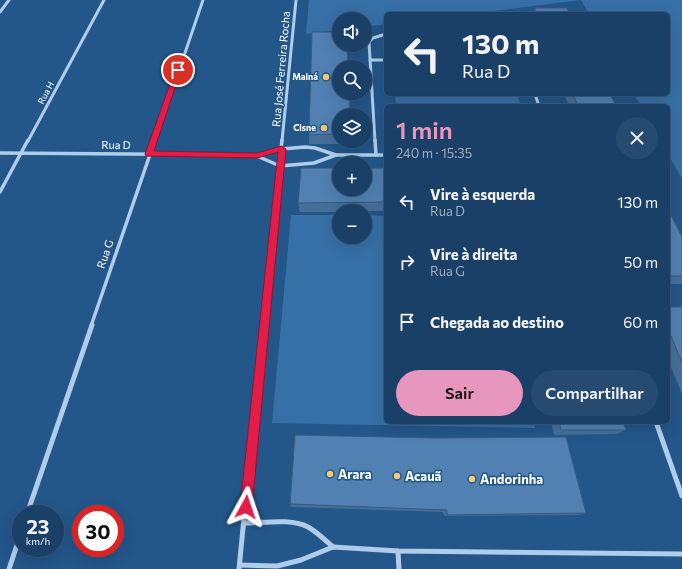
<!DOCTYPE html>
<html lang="pt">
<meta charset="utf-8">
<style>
body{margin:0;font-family:Commissioner,sans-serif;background:#274b70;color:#f1f3f6;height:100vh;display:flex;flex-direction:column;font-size:15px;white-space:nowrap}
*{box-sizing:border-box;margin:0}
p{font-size:13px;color:#9fafc0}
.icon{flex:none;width:22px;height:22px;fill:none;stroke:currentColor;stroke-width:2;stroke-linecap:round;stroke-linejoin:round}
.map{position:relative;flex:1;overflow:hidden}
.drawer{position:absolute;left:384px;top:104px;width:286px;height:320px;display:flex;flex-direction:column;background:#1a4067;border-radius:6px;box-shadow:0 4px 16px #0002,0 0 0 1px #38597b}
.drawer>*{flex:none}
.hud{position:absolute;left:384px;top:12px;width:286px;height:84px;border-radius:6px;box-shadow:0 4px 16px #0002,0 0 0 1px #38597b;background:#1a4067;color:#f1f3f6;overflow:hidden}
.tools{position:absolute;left:332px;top:12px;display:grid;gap:8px}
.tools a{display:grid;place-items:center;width:40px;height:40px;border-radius:50%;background:#1a4067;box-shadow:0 4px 16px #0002,0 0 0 1px #38597b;font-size:20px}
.speed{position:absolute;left:12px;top:505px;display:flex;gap:8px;font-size:20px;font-weight:700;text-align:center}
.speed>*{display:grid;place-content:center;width:52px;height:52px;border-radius:50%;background:#1a4067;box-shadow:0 4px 16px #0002,0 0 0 1px #38597b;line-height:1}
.speed small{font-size:10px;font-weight:400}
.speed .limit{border:6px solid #d22;background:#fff;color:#111}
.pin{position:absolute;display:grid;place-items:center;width:34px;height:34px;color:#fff;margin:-17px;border:2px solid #fff;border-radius:50%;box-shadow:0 1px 4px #0007}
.me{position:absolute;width:44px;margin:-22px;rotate:5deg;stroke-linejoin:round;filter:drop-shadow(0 0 3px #0008)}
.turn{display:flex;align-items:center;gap:14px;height:84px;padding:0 12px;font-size:18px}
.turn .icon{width:52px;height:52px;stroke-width:2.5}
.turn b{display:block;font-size:28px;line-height:34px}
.round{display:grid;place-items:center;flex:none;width:42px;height:42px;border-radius:21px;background:#274b70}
.headline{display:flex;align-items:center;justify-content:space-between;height:68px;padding:0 12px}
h1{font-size:24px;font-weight:600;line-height:30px;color:#e797bd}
.primary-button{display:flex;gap:8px;margin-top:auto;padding:8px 12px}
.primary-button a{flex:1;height:46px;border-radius:24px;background:#e797bd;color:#111;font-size:16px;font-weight:600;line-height:46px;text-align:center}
.primary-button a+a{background:#274b70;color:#f1f3f6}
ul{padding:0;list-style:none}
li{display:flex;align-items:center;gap:12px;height:60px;padding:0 12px}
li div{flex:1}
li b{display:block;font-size:15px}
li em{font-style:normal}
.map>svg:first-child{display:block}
.green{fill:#3770a6}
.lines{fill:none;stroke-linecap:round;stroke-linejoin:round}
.minor-far2{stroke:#afcdea;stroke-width:3}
.minor-far1{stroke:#afcdea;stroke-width:3.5}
.minor{stroke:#afcdea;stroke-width:5}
.wall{fill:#456f99}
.building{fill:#5081b2;stroke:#385a7d}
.route{fill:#e11d48;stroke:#92132f}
.poi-dot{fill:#f5c872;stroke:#235689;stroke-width:1.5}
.labels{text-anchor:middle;stroke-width:3;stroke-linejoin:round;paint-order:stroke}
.far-poi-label{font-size:9px;font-weight:bold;fill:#fff;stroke:#235689;text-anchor:end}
.far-street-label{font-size:9px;fill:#fff;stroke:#235689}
.street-label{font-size:11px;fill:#fff;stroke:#235689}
.near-poi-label{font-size:13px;font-weight:bold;fill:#fff;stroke:#235689;text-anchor:start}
</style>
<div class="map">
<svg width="682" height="569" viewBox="0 0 682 569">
<rect width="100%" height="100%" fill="#235689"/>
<!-- green -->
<g class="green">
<polygon points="309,0 682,0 682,179 668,154 668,106 641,106 634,94 668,94 668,14 589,14 581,0 469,14 386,14 386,24 365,27 365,19 339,19 339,30 306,34"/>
<polygon points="395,94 517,94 521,106 396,106"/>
<polygon points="291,215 339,215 339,237 365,237 365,215 386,216 386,422 534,422 535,428 272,423"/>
</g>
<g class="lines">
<!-- minor-far2 -->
<g class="minor-far2">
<polyline points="0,12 9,0"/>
<polyline points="370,60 386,60"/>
<polyline points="535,94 539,106"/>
<polyline points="28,141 104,0"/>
<polyline points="155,141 203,0"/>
<polyline points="282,141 296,0"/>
<polyline points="375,141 369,42 373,38 386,34"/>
</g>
<!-- minor-far1 -->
<g class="minor-far1">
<polyline points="375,140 376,155"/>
<polyline points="0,153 257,155 282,149 305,147 315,148 336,155 386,155"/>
<polyline points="257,156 280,166 314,163 336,155"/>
<polyline points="0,192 28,140"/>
<polyline points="91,326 155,140"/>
<polyline points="263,326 282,140"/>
</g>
<!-- minor -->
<g class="minor">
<polyline points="656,422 682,496"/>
<polyline points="27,514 92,325"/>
<path d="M245,523C265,523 290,518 308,527C317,532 325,540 333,547"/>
<polyline points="398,551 399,569"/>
<polyline points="240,565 277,566 301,560 333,547 398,551 682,554"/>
<polyline points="9,569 21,533"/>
<polyline points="239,569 263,325"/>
</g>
</g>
<!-- wall -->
<g class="wall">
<polygon points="535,8 570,14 533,14"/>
<polygon points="564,94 610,94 616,106 569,106"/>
<polygon points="339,115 339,141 350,141 350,144 309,144 309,135"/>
<polygon points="386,168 386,211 339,211 339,212 300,212 298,203"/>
<polygon points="668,209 682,237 682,284 668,284"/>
<polygon points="668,307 682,307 682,394 668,360"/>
<polygon points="551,422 623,422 626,430 617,434 554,435"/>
<polygon points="290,504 586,513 578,515 444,516 443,512 291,507"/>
</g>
<!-- building -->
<g class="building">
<polygon points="535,8 567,8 570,14 537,14"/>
<polygon points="312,32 339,32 339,45 347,45 348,67 339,67 339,93 349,93 350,115 339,115 339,134 309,135"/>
<polygon points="573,94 610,94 616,106 578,106"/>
<polygon points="301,168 339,168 339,189 365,189 365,168 386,168 386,202 298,203"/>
<polygon points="668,209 682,237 682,276 668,276"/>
<polygon points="668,307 682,307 682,362 668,329"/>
<polygon points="559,422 623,422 626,430 561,430"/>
<polygon points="295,435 435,438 566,437 586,513 447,515 447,510 290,504"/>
</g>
<!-- route -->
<polygon class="route" points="178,68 181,70 154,151 257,153 282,146 286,149 252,507 250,512 246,513 242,512 240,507 278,152 257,158 146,156 145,154 175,70"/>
<!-- markers -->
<g class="poi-dot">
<circle cx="326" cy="77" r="4"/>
<circle cx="324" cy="128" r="4"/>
<circle cx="330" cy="474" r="4"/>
<circle cx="397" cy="476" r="4"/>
<circle cx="472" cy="479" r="4"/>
</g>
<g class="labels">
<!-- far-poi labels -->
<g class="far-poi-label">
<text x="318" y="80">Mainá</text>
<text x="316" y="131">Cisne</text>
</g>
<!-- far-street labels -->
<g class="far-street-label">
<text transform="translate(46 93) rotate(-62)" y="3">Rua H</text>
</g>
<!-- street labels -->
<g class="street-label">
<text transform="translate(281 69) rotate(-85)" y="4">Rua José Ferreira Rocha</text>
<text transform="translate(116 145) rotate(1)" y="4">Rua D</text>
<text transform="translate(105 254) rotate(-71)" y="4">Rua G</text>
</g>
<!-- near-poi labels -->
<g class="near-poi-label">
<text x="338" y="479">Arara</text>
<text x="405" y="481">Acauã</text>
<text x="480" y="484">Andorinha</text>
</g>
</g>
</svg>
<div class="tools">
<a><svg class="icon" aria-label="sound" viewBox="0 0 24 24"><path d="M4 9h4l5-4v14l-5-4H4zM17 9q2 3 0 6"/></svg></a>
<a><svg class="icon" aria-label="search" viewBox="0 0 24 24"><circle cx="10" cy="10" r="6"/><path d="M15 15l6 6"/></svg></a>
<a><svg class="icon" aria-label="layers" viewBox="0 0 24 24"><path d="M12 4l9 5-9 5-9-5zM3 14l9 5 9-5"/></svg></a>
<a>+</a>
<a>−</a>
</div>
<div class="speed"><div>23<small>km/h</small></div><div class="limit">30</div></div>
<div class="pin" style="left:178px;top:70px;background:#d93025"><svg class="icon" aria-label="arrive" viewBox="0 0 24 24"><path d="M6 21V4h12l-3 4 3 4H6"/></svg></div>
<svg class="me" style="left:246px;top:507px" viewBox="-20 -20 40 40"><path d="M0-17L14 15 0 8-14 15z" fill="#e11d48" stroke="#fff" stroke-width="4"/></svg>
<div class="hud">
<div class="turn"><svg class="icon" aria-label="left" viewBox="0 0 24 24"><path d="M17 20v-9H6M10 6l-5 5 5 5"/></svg><div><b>130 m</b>Rua D</div></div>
</div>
<section class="drawer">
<div class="headline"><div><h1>1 min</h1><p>240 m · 15:35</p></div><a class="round"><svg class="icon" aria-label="close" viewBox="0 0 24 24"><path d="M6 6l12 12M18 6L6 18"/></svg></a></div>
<ul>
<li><svg class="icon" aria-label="left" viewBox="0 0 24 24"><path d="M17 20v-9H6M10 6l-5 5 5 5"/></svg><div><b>Vire à esquerda</b><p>Rua D</p></div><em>130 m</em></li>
<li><svg class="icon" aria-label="right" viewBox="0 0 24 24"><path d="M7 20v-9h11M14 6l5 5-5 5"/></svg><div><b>Vire à direita</b><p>Rua G</p></div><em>50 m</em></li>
<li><svg class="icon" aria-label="arrive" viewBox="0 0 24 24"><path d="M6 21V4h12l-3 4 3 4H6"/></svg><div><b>Chegada ao destino</b></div><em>60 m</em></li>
</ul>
<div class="primary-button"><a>Sair</a><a>Compartilhar</a></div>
</section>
</div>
